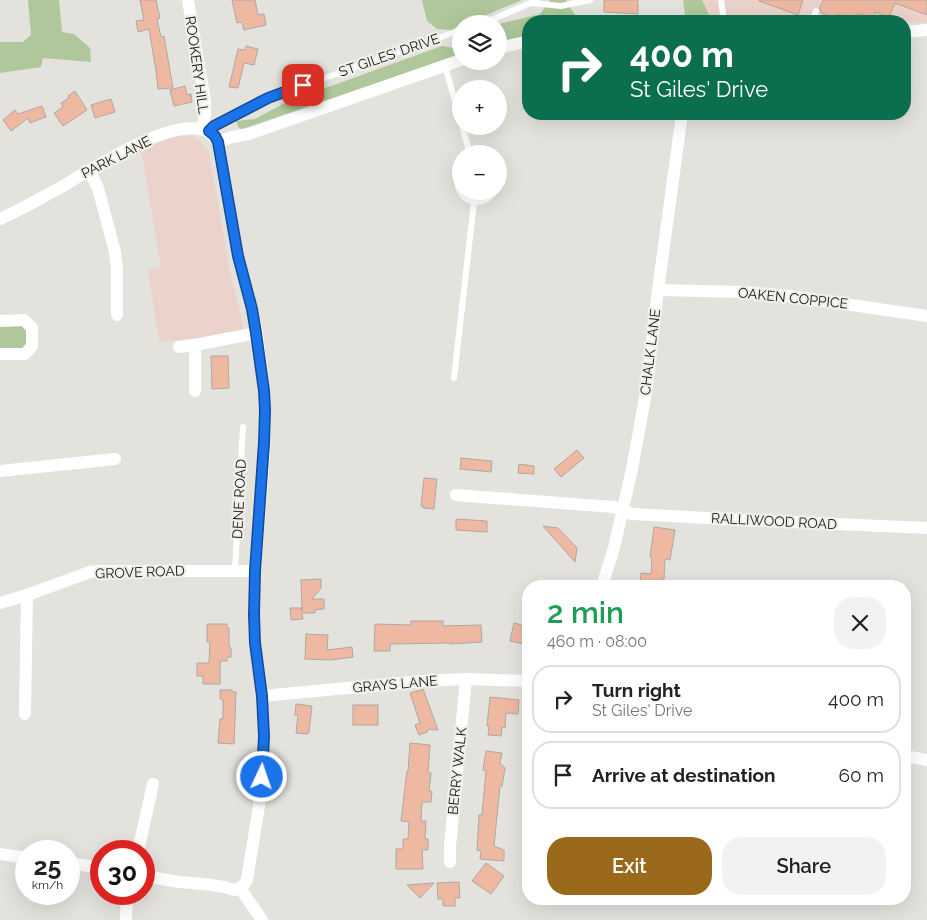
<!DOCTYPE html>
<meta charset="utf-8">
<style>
body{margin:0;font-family:Raleway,sans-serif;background:#f2f2f2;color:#222;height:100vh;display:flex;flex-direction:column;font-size:19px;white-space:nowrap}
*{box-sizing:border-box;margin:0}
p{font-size:16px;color:#767676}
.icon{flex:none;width:28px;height:28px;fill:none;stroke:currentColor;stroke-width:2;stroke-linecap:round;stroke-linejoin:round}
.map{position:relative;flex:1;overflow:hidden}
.side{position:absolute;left:522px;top:580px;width:389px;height:325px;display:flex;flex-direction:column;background:#fff;border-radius:20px;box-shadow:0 5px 20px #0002}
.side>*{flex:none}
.top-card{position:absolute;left:522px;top:15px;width:389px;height:105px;border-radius:20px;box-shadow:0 5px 20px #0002;background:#0b6e4f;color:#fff;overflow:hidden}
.tools{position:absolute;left:452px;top:15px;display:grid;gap:10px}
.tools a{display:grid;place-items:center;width:55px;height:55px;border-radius:50%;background:#fff;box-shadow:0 5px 20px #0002;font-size:25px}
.speed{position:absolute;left:15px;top:840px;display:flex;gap:10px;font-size:25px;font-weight:700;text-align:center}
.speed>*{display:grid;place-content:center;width:65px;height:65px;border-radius:50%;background:#fff;box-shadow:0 5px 20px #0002;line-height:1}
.speed small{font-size:12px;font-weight:400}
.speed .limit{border:8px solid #d22;background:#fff;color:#111}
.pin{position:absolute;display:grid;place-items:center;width:42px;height:42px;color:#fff;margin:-21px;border-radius:10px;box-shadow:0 2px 8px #0006}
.me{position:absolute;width:55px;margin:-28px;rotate:3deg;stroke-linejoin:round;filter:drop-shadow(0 0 4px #0008)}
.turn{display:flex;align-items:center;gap:18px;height:105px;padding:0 25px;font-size:22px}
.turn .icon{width:65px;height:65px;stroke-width:2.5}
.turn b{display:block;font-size:35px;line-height:42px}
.round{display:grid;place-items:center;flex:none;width:52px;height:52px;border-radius:20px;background:#f2f2f2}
.overview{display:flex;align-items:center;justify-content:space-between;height:85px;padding:0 25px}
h1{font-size:30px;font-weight:600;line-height:38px;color:#1e9e55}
.cta{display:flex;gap:10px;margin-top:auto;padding:10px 25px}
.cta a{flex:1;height:58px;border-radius:20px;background:#9a691c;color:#fff;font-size:20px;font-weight:600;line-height:58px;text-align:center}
.cta a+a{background:#f2f2f2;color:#222}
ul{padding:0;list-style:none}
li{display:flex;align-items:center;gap:15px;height:68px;margin:0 10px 8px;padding:0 15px;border:2px solid #e0e0e0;border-radius:20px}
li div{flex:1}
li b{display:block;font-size:19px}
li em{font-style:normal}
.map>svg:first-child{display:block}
.education{fill:#ebd2ca}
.green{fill:#afc79a}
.building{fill:#efb8a1;stroke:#aea8a6}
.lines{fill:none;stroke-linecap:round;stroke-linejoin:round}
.service{stroke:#fff;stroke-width:6}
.minor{stroke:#fff;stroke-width:12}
.route-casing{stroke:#114b97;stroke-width:12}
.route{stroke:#1a73e8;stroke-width:9}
.labels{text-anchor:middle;stroke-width:4.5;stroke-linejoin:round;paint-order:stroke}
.street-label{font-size:14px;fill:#171715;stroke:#f1efea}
</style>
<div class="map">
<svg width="927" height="920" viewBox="0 0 927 920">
<rect width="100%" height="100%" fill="#e3e2dd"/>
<!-- education -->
<g class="education">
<polygon points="702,0 927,0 927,23 905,21 712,21"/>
<polygon points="176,136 193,136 200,141 209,153 229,265 228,265 243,324 243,330 203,337 159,342 148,270 161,267 141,149"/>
</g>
<!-- green -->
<g class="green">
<polygon points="28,0 59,0 62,32 74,34 90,48 91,62 43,58 41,67 0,73 0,42 23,42 31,35"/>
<polygon points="422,0 522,0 465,24 461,24 461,25 451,30 437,29 427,21"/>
<polygon points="550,0 566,0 578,20 582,21 529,21 529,36 499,42 499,24 540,14"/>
<polygon points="683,0 702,0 712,21 676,21 685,15"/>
<polygon points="442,46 454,48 461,46 461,54 242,129 239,128 236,121 255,119 294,98 337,84"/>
<polygon points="0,325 22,325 29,331 29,343 21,350 0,350"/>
</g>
<!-- building -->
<g class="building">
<polygon points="140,0 156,0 160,18 157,19 161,37 164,36 173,88 158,89 156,71 149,29 138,32 136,21 144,20"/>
<polygon points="232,0 255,0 258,15 264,14 266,25 244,30 242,22 237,23"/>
<polygon points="604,0 638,0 638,14 604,12"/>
<polygon points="759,0 803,0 798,15 759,1"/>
<polygon points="823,0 927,0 927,15 895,3 889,17 875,12 873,19 858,13 855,21 838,14 836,19 821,13 820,8"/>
<polygon points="246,46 258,49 254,65 244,63 238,88 229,87 238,49 245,50"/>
<polygon points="185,86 187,95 191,94 192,102 174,106 170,90"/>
<polygon points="75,91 87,110 63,126 54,113 63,107 61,103 69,98 68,96"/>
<polygon points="111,99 115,112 95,118 91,105"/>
<polygon points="42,106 46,117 30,123 28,118 11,131 3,120 15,110 18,114"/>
<polygon points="211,356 228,356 229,388 212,389"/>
<polygon points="577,450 584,458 561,477 554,469"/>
<polygon points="461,458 492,461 491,472 460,469"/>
<polygon points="519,464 534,466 534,474 518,473"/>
<polygon points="424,478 437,479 434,509 423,508 424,506 421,506"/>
<polygon points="456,519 487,521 487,532 456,530"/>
<polygon points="543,526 558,528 577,548 575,562"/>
<polygon points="654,527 675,530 670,560 665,559 664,579 661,579 661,586 640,586 641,573 651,574 652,558 650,557"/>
<polygon points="321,579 321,588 312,599 324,599 324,609 315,610 315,613 302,613 303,619 291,620 290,608 302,608 302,611 301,580"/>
<polygon points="411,621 443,621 443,626 481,625 482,642 450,644 450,643 390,644 390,651 374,651 375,624 411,625"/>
<polygon points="514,623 529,627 529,645 510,641"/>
<polygon points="207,624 227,624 227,628 229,628 229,644 230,648 231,648 231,657 227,657 227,661 220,661 220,684 203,684 203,676 197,676 197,663 209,663 210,642 207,642"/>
<polygon points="306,634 328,635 327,650 352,647 353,657 331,660 305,659"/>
<polygon points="423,689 438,730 428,729 427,732 419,735 415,725 420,723 410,693"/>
<polygon points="220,690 232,690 232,692 236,692 234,744 218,743 220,719 223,719 223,699 220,699"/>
<polygon points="490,697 519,700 518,714 506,713 505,728 502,727 501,736 488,735 489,726 487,726"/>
<polygon points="296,704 312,706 309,732 308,732 308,734 296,733 298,715 295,715"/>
<rect x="353" y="705" width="25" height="20"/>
<polygon points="410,743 430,745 428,773 431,773 429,791 432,791 431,802 422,802 421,821 426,821 425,839 428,839 428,850 422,850 423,869 396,869 396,849 403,849 403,839 408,839 409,822 401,821 407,771 408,771"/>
<polygon points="486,751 502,753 500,763 505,768 502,786 500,786 494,846 504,850 504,861 480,859 481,851 477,850 479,815 482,815 486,771 483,770"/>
<polygon points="486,863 504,876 491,894 472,881"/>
<polygon points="459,882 460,898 455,898 455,906 443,906 443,899 438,899 437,883"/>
<polygon points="434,883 420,898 407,885"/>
</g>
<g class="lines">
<!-- service -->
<g class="service">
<polyline points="721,0 724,21"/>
<polyline points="532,3 561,6 590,0"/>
<polyline points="785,21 786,21"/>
<polyline points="812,21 816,11"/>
<polyline points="480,24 496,18 537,0"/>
<polyline points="445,66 461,122"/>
<polyline points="462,126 470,154"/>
<polyline points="209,131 215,126 268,98 461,30"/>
<path d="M461,172C447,193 478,216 495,191"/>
<polyline points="454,378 474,202"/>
<polyline points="235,570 243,427"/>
</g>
<!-- minor -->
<g class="minor">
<polyline points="188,0 205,101 205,115 202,129"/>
<polyline points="905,32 927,30"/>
<polyline points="499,48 529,41"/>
<polyline points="218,142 232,137 249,134 461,60"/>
<polyline points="89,170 98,188 115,252 117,269 117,315"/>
<path d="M0,219C20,210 39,199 58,189C86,173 195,98 218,142L238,256L252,309L257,333L264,391L265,410L264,456L255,571L254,615L255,643L262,696L264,735L259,806L247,880L243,886L240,888"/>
<polyline points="658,290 744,292 790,296 927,316"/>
<polyline points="0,321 24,320 32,328 32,346 25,354 0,354"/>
<polyline points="179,347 195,345"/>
<polyline points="195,391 195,345 257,333"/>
<polyline points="0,471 115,459"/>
<polyline points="456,495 613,507 632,514 744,520 927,528"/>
<polyline points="602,586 614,548 632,469 646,393 658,290 682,114"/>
<polyline points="0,603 27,595 90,572 100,571 255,571"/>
<polyline points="262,696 423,681 466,679 529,681"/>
<polyline points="25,714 27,595"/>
<polyline points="905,756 927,760"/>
<polyline points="138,851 153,784"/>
<polyline points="0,854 26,858"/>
<polyline points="450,862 450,846 466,679"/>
<polyline points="69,863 101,868"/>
<polyline points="144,876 179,882 204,884 225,887 234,890 240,888"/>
<polyline points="240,888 262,920"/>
<polyline points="126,920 127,894"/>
</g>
</g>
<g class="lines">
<!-- route casing -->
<g class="route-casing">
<polyline id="route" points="262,777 264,736 262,696 255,643 254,615 255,571 264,443 265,410 264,391 256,333 252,309 238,256 218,142 215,136 209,131 214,126 268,98 303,85"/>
</g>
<!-- route -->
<use href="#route" class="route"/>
</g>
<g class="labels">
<!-- street labels -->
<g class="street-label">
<text transform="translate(389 55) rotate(-19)" y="5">ST GILES' DRIVE</text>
<text transform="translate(197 65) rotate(82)" y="5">ROOKERY HILL</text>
<text transform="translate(116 157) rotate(-27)" y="5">PARK LANE</text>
<text transform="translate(793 298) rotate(6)" y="5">OAKEN COPPICE</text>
<text transform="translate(650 352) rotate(-83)" y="5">CHALK LANE</text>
<text transform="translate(239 499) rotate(-87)" y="5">DENE ROAD</text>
<text transform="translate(774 521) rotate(3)" y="5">RALLIWOOD ROAD</text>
<text transform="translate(140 572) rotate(-2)" y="5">GROVE ROAD</text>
<text transform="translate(395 684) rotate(-5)" y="5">GRAYS LANE</text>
<text transform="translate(457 771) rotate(-84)" y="5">BERRY WALK</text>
</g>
</g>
</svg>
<div class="tools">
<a><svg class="icon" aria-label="layers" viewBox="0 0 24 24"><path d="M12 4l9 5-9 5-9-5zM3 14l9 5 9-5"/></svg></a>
<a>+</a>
<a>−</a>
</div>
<div class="speed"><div>25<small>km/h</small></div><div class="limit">30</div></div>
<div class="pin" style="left:303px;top:85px;background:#d93025"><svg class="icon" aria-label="arrive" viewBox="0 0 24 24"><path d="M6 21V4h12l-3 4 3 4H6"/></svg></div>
<svg class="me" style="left:262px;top:777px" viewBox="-20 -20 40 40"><circle r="17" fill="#1a73e8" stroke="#fff" stroke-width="3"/><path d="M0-11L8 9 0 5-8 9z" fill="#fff"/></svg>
<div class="top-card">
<div class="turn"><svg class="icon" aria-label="right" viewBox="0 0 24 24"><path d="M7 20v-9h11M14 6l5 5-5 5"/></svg><div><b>400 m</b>St Giles' Drive</div></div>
</div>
<section class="side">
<div class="overview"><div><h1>2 min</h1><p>460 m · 08:00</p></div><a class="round"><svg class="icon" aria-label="close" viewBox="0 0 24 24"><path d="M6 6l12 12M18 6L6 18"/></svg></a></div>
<ul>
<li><svg class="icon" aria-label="right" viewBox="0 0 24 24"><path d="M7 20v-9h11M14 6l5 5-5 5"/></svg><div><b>Turn right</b><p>St Giles' Drive</p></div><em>400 m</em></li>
<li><svg class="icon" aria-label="arrive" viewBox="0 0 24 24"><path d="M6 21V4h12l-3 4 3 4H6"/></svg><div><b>Arrive at destination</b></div><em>60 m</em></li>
</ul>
<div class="cta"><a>Exit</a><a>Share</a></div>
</section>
</div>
